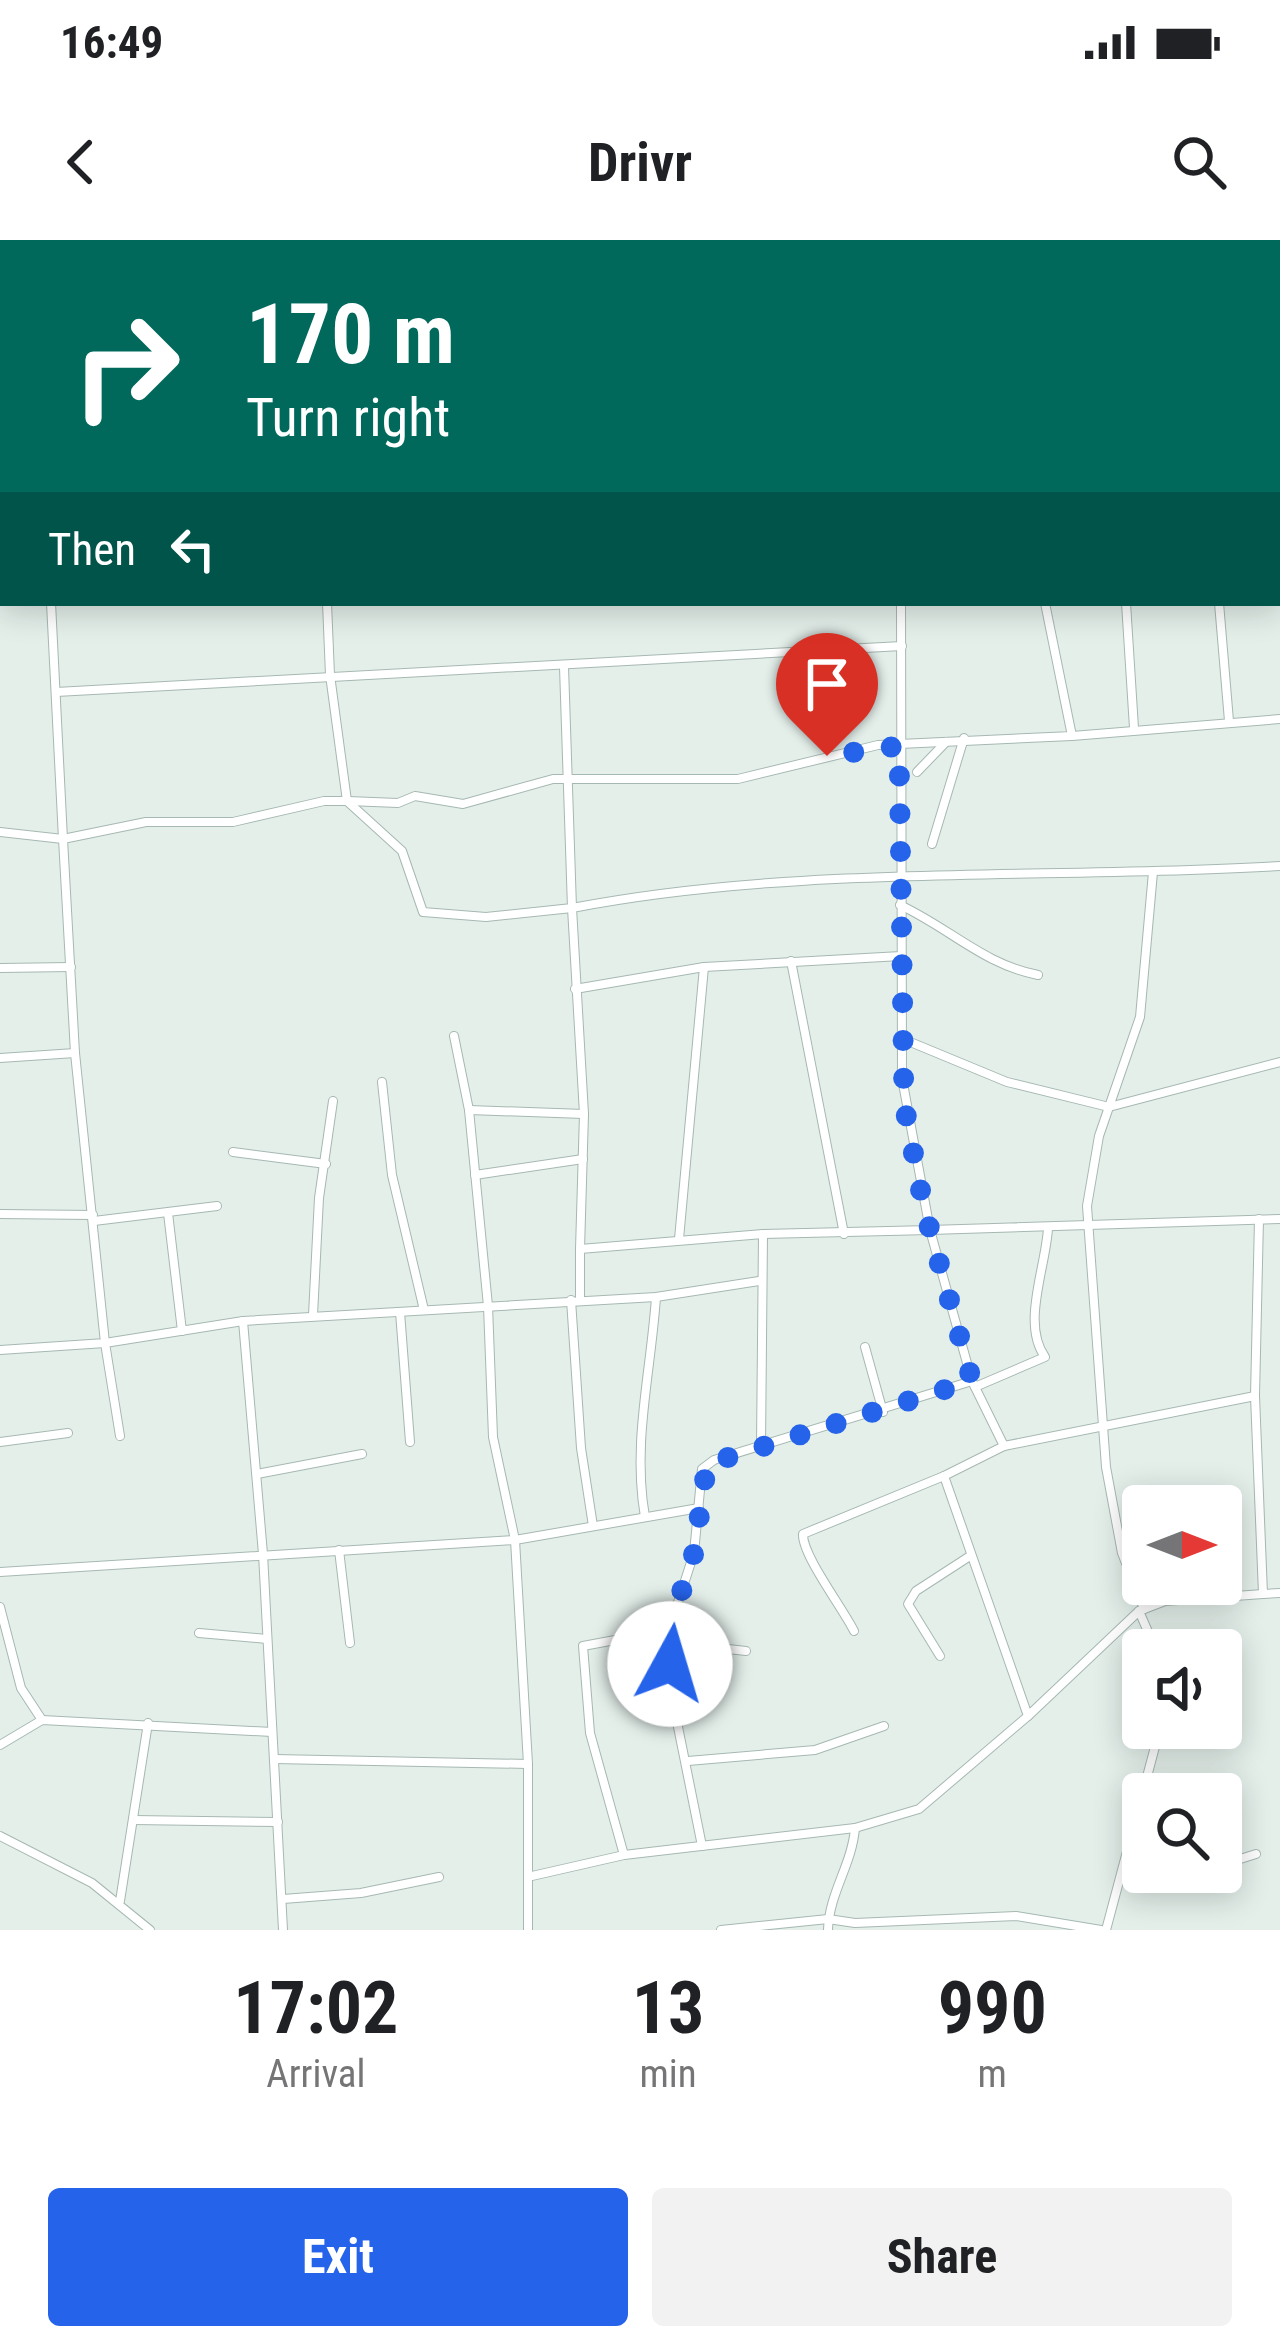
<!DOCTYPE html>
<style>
body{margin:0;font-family:"Roboto Condensed",sans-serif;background:#f2f2f2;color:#202124;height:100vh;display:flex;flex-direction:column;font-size:45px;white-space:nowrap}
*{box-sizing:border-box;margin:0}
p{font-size:39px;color:#757577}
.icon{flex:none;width:66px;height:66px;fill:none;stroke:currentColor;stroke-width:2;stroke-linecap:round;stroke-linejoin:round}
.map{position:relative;height:1690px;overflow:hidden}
.drawer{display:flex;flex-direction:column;background:#fff;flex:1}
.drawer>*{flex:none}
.top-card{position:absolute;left:0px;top:0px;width:1281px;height:366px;box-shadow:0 6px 30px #0003;background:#00695c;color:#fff;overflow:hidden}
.needle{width:78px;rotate:90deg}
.tools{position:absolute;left:1122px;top:1245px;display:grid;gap:24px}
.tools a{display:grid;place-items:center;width:120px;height:120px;border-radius:12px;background:#fff;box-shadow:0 6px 30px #0003;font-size:60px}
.pin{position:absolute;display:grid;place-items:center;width:102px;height:102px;color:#fff;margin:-123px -51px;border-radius:50% 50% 50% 0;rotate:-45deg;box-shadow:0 0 12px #0007}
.pin .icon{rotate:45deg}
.me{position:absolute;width:132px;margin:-66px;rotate:6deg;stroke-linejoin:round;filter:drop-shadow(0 0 9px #0008)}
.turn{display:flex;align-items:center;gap:42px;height:252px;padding:0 48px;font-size:54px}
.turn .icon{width:156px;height:156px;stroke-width:2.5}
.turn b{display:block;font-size:84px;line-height:102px}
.then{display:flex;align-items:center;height:114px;padding:0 48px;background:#0003;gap:24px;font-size:45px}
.eta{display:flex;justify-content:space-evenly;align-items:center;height:204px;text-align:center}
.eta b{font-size:72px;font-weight:700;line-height:84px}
.action{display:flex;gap:24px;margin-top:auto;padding:24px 48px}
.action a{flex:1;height:138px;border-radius:12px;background:#2563eb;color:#fff;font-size:48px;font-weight:700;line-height:138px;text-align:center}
.action a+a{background:#f2f2f2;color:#202124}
.status{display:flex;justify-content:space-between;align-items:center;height:84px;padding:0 60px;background:#fff;direction:ltr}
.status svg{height:33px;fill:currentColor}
header{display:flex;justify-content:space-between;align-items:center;height:156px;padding:0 48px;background:#fff;font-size:54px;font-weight:700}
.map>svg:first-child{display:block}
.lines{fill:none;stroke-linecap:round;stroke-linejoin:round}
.street-casing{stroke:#a6b8b2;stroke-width:10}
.street{stroke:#fff;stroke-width:8}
.route{stroke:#2563eb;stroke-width:21;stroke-dasharray:0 37.8}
</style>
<div class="status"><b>16:49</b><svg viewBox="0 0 49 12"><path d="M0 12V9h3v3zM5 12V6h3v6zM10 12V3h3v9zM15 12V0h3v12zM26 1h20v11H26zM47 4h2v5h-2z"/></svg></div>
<header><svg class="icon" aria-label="back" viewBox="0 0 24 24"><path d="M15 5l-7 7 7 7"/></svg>Drivr<svg class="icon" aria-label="search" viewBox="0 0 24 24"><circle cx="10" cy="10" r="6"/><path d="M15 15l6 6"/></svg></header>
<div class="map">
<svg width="1280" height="1690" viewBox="0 0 1280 1690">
<rect width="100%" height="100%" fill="#e4efea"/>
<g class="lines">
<!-- street casing -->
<g class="street-casing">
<g id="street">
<polyline points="35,0 35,3"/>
<polyline points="234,0 235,3"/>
<polyline points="330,0 331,3"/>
<polyline points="484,0 484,3"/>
<polyline points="580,0 620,0"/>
<polyline points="1181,0 1181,3"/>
<polyline points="101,3 113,0"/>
<polyline points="901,3 901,0"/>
<polyline points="1050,3 1050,0"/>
<polyline points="0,107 3,107"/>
<polyline points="1278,166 1280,166"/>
<polyline points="0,203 3,203"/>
<polyline points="0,293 3,293"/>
<polyline points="901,363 902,838 930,990 1280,979"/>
<polyline points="1126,363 1134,488"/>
<polyline points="1219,363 1229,481"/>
<polyline points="56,452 902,406"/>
<polyline points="1072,496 1280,479"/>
<polyline points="917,532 946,502"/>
<polyline points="347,561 402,611 423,672 486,677 572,668 564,427"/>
<polyline points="348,561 398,563 415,556 463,564 553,539 738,539 878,505 1072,496 1045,363"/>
<polyline points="0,592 63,599 51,363"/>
<polyline points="932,604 964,498"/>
<path d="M900,665C951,689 983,724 1038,735"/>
<polyline points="791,721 844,994"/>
<polyline points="0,728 71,727"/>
<polyline points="575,749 704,727 901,716"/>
<polyline points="454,796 469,870 488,1066 493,1197 515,1300 528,1524 528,1690"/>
<polyline points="903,799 1007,842 1109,867 1280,822"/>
<polyline points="0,818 75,813"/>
<polyline points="382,842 392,935 424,1070"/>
<polyline points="469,870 584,874"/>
<polyline points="233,912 326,924"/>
<polyline points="475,935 583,919"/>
<polyline points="168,973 182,1091"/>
<polyline points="0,974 93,975"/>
<polyline points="1259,979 1255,1156 1263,1354 1280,1353"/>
<polyline points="94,981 217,966"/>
<polyline points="679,999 704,727"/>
<path d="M580,1009L584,874L572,668C800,624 1048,640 1280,626"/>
<polyline points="580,1059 580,1009 763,994 930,990 972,1141 1004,1206"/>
<polyline points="571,1060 581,1208 593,1286"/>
<polyline points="400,1072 410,1202"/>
<polyline points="313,1075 319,958 333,861"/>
<polyline points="243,1081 263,1314 283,1690"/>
<polyline points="865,1107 883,1172"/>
<polyline points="0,1110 105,1103 75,813 63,599 146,582 233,582 324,561 347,561 330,435 327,363"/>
<path d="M975,1147L1045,1117C1021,1084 1046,1027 1048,988"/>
<polyline points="1255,1156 1004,1206 944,1236 1028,1476 1139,1371 1165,1361 1263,1354"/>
<polyline points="120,1196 105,1103 243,1081 656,1057 759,1041"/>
<polyline points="0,1202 68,1193"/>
<polyline points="761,1206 763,994"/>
<polyline points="257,1234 362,1214"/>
<path d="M645,1277C632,1203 651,1132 656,1057"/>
<polyline points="339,1310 350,1403"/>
<polyline points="0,1332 515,1300 699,1268"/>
<polyline points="0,1367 21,1448 42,1480"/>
<polyline points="1144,1369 1122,1313 1106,1227 1087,966 1099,896 1140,777 1153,632"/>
<polyline points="1139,1371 1156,1410"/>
<path d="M854,1391C842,1367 802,1315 803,1294L944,1236"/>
<polyline points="199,1393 267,1399"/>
<polyline points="940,1416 908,1364 916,1351 970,1316"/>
<polyline points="0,1505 42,1480 272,1492"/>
<polyline points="274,1519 528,1524"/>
<polyline points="688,1521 815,1510 884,1486"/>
<polyline points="133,1580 278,1582"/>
<polyline points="0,1596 92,1643 150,1690"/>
<polyline points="702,1606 672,1457 669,1390 694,1313 702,1229 714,1220 972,1141"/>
<polyline points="624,1615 590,1493 583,1406 669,1390 710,1407 746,1411"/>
<polyline points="1221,1625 1256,1614"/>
<polyline points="532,1636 624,1615 855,1588"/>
<polyline points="1122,1639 1174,1632"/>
<polyline points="283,1659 361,1653 439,1637"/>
<polyline points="120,1661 148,1483"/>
<polyline points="721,1690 828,1679 855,1683 1016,1676 1101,1690"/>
<path d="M828,1690C829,1653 852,1625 855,1588L919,1569L1028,1476"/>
<polyline points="1106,1690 1160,1488"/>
</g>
</g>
<!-- street -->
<use href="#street" class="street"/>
</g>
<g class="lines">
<!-- route -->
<polyline class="route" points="670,1424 669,1390 694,1313 707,1224 972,1141 924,968 904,864 899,506 827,516"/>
</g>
</svg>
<div class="tools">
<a><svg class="needle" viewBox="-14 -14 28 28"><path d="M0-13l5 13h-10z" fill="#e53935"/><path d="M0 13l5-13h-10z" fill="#757577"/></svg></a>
<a><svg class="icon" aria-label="sound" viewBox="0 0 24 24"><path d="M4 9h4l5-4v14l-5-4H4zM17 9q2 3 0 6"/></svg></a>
<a><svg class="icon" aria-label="search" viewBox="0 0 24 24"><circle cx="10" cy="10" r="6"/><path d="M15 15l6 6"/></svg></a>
</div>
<div class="pin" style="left:827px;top:516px;background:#d93025"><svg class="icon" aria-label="arrive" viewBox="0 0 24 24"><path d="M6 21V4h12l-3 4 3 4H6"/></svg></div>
<svg class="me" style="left:670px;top:1424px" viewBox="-20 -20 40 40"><circle r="19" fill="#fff"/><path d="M0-13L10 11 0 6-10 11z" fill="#2563eb"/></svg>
<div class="top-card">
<div class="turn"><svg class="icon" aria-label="right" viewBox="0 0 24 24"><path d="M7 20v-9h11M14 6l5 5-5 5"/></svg><div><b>170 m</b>Turn right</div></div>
<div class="then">Then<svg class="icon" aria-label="left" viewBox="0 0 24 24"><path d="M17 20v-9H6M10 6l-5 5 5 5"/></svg></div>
</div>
</div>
<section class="drawer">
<div class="eta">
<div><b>17:02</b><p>Arrival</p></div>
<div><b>13</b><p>min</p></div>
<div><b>990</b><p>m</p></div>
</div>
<div class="action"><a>Exit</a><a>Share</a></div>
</section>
